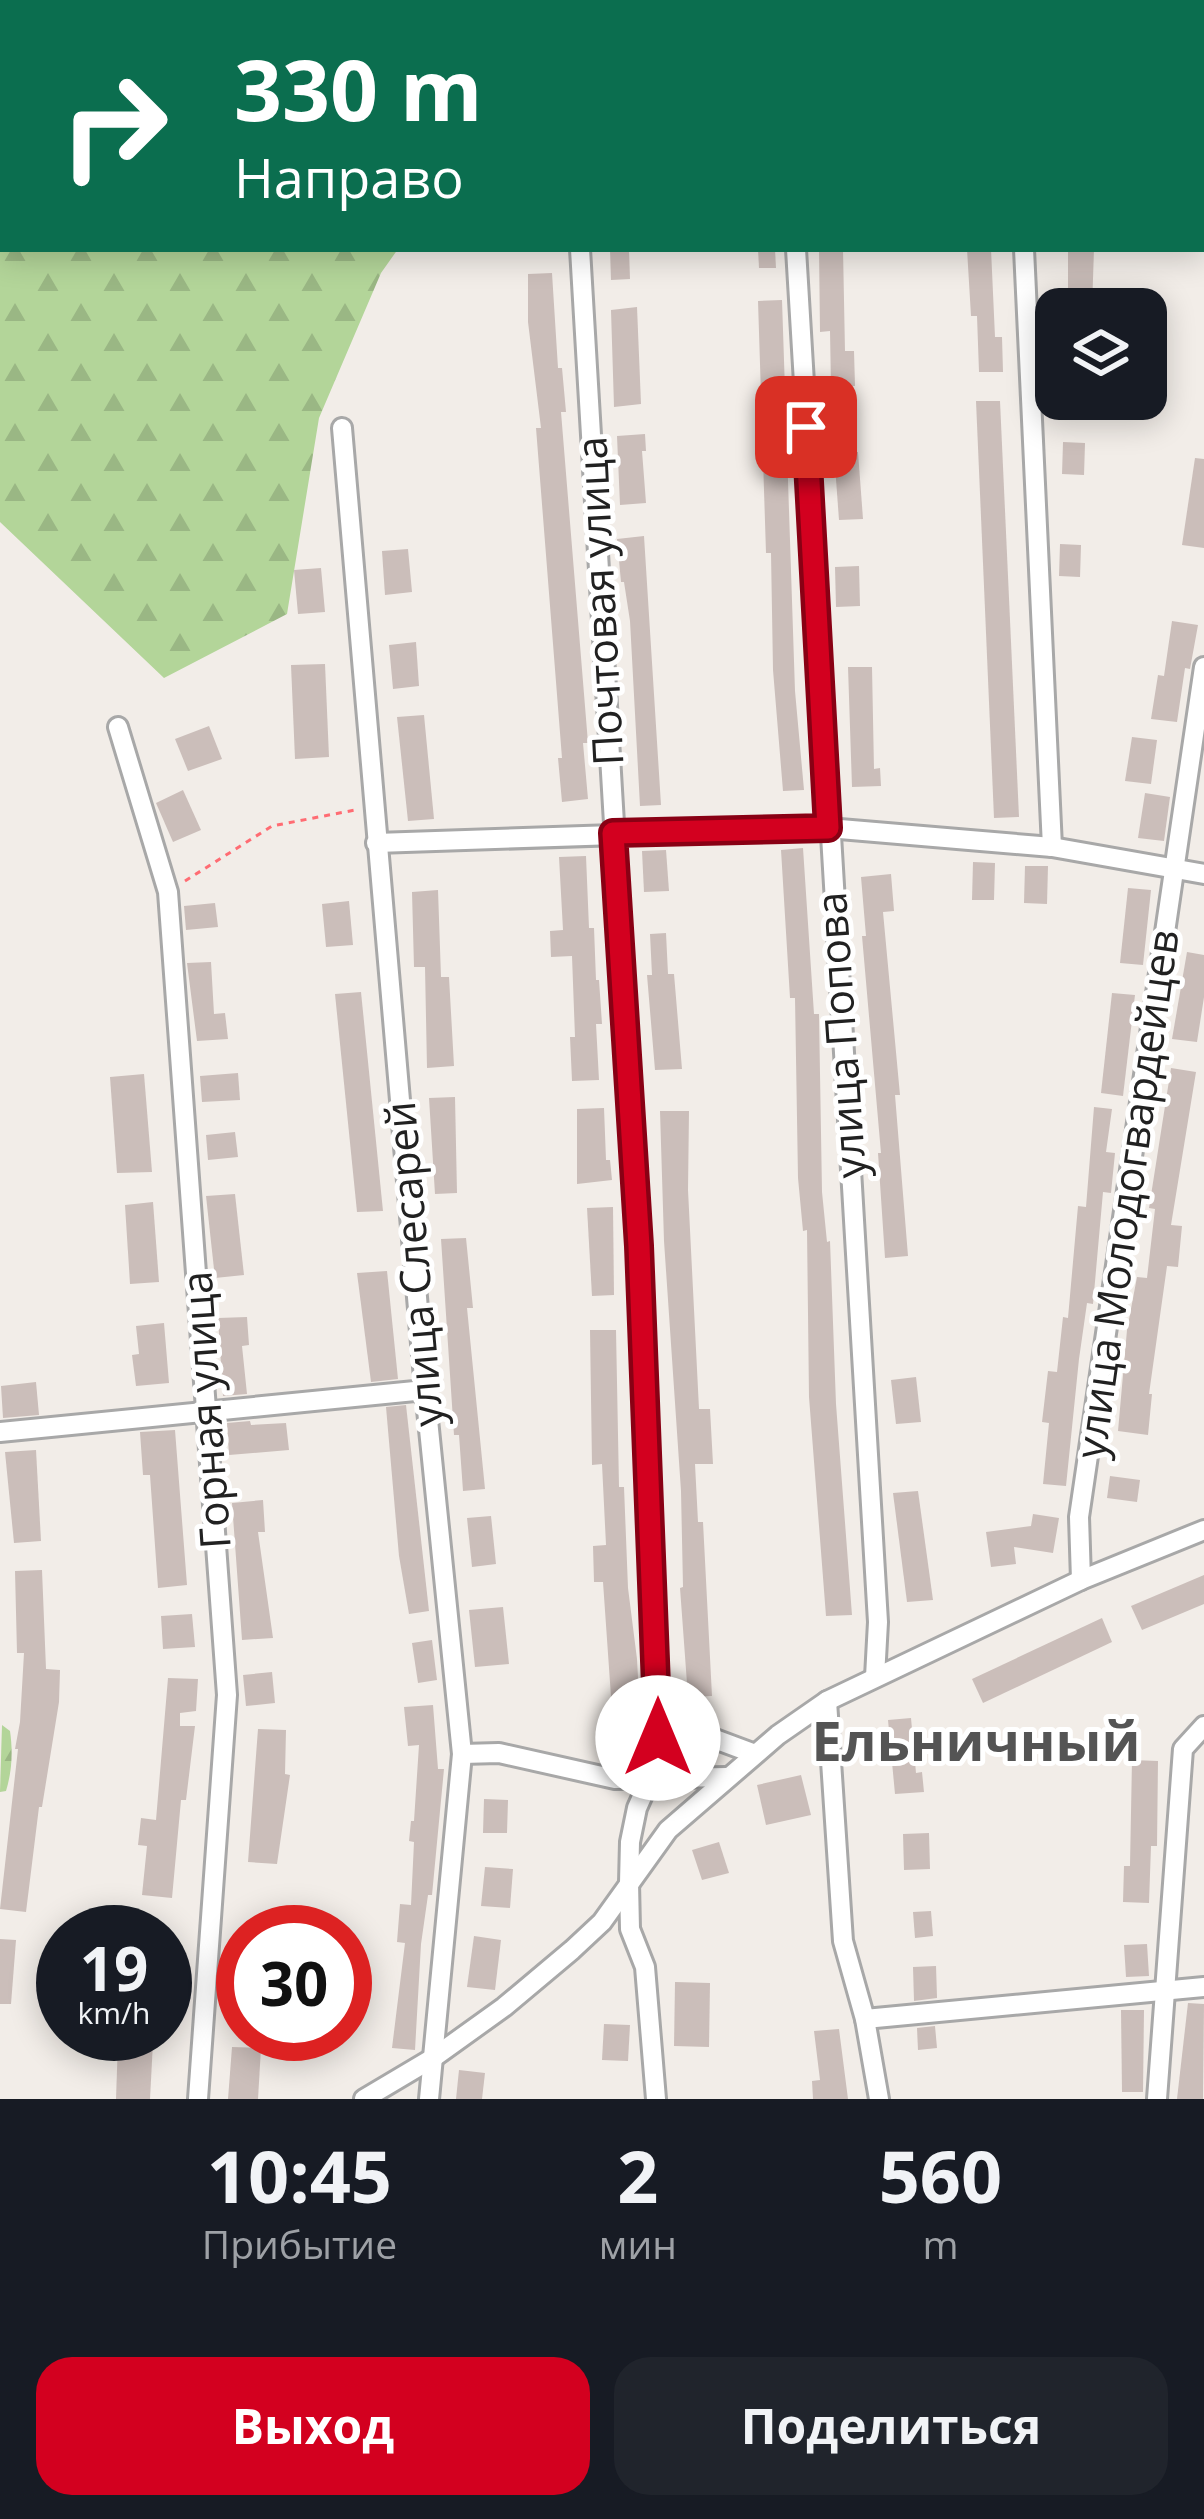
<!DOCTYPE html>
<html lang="ru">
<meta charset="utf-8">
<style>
body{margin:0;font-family:"Open Sans",sans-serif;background:#20242c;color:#f1f3f6;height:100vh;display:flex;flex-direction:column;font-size:45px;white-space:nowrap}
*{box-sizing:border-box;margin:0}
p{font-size:39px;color:#9ea1a6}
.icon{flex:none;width:66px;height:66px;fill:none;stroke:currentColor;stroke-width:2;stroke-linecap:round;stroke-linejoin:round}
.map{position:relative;height:2099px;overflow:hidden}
.panel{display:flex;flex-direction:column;background:#171b24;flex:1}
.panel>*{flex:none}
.top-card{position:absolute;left:0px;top:0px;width:1206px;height:252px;box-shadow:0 6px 30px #0003;background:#0b6e4f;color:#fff;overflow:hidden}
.controls{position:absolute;left:1035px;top:288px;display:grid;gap:24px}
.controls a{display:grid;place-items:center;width:132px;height:132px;border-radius:24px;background:#171b24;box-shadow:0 6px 30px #0003;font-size:60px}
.speed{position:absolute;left:36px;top:1905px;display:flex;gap:24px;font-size:60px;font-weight:700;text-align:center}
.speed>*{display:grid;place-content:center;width:156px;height:156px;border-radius:50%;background:#171b24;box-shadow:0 6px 30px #0003;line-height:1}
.speed small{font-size:30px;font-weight:400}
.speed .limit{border:18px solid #d22;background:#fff;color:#111}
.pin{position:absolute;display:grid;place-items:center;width:102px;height:102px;color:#fff;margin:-51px;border-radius:24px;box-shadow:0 6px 18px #0006}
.me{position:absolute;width:132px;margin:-66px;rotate:0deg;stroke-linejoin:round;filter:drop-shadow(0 0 9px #0008)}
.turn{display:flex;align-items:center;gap:42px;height:252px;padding:0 36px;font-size:54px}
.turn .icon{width:156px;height:156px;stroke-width:2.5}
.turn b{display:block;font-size:84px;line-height:102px}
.eta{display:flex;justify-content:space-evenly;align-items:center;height:204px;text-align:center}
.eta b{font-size:72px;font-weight:700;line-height:84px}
.cta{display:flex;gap:24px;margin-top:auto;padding:24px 36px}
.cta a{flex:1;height:138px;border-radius:36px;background:#d3001f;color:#fff;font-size:48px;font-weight:700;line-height:138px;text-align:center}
.cta a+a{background:#20242c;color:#f1f3f6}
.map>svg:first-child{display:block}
.forest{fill:url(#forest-firs)}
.building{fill:#cbbeba}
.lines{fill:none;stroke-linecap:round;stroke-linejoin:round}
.street-casing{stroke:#a8a8a8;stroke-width:24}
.path{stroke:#ff6c73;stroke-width:3;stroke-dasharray:6 6;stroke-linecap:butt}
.street{stroke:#fff;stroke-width:18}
.route-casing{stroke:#890014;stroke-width:30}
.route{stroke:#d3001f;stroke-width:21}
.labels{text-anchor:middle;stroke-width:10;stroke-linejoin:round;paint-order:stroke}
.street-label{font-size:42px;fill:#212121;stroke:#fff}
.district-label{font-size:54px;font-weight:bold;fill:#545454;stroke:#fff}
</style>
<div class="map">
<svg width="1204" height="2099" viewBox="0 0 1204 2099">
<defs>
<pattern id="forest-firs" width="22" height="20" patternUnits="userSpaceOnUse" patternTransform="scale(3)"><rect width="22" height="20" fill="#b3d599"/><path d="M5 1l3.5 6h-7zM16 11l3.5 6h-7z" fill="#9ab784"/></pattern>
</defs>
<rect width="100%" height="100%" fill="#f2ede8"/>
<!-- forest -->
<g class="forest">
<polygon points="0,0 136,0 3,3 3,249 398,249 381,273 319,418 287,614 164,678 0,522"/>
<path d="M2,1725L10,1731C13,1752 12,1771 6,1791L0,1792Z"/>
</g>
<!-- building -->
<g class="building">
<polygon points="610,249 629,249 630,279 611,280"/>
<polygon points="758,249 775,249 776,268 759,268"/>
<polygon points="819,249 843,249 845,351 854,351 855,386 831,387 830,331 820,332"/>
<polygon points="967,249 991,249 995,337 1002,337 1003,372 979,372 977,316 971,316"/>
<polygon points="1068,249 1094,249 1092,309 1068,309"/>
<polygon points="552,273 558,368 562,368 566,412 561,412 588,743 583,743 588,799 562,802 558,758 562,758 536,428 541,428 528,322 528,274"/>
<polygon points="782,300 795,691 804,790 783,791 773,670 771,553 766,553 758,301"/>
<polygon points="637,307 641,404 614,407 611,310"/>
<polygon points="1065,399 1087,399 1087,414 1065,413"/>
<polygon points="976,401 1000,401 1019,817 994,818"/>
<polygon points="645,434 646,451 642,451 646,503 620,505 617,436"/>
<polygon points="1063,442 1085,443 1084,475 1062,474"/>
<polygon points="834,452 858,452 863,519 839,520"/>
<polygon points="1195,458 1204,459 1204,548 1182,545"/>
<polygon points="644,536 661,805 640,806 630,621 624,582 621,582 617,539"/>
<polygon points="1060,544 1081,545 1080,577 1059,576"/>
<polygon points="408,549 412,592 385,595 382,551"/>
<polygon points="859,566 860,606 836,607 835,567"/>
<polygon points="321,568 325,612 298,614 294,570"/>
<polygon points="1172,621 1198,625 1190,669 1185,668 1177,722 1151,719 1158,675 1164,676"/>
<polygon points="416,642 419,686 393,689 389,645"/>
<polygon points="325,664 329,757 295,759 291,665"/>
<polygon points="848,667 872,667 874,769 880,768 881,786 852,787"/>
<polygon points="424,715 434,819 408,821 397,717"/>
<polygon points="209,726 222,759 188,771 175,739"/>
<polygon points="1132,737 1157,740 1151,784 1125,781"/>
<polygon points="183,790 201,830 173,842 156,803"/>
<polygon points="1145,793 1170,797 1164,841 1138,838"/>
<polygon points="803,848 814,1014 819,1014 822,1192 827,1242 830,1241 836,1404 852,1615 826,1616 809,1397 807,1230 803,1231 798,1178 795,998 790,998 781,850"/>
<polygon points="666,850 669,891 644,892 642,851"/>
<polygon points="586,856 589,928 594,928 596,980 599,980 602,1024 596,1024 599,1080 572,1081 570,1037 575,1037 572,956 551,957 550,931 563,930 559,857"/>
<polygon points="973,862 995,863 994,900 972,900"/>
<polygon points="1025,866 1048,866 1047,904 1024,903"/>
<polygon points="891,874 894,911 883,912 900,1095 895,1095 908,1256 885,1258 878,1153 881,1153 862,936 866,936 861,877"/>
<polygon points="1128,888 1151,890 1143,965 1120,963"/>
<polygon points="438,890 441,977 449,977 454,1066 427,1068 425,967 414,967 412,892"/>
<polygon points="349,901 353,945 326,947 322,904"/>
<polygon points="215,903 218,927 186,930 184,906"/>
<polygon points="666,933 668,974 674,974 682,1069 655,1070 647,975 652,975 650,934"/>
<polygon points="1187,952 1204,955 1204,997 1197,1042 1172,1039"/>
<polygon points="211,962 214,1014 225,1013 228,1039 197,1041 187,963"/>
<polygon points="361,992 383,1211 357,1212 335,994"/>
<polygon points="1112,993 1135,995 1123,1096 1101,1093"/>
<polygon points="1171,1068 1196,1072 1171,1225 1182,1226 1178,1267 1167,1266 1149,1394 1152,1394 1148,1435 1118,1431 1127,1330 1137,1277 1147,1278 1155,1209 1149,1208"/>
<polygon points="238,1073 240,1100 202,1102 200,1076"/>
<polygon points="144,1074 152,1172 117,1173 110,1077"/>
<polygon points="455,1097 457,1193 435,1194 429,1098"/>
<polygon points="1094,1107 1112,1109 1106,1152 1115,1153 1111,1193 1103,1192 1093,1304 1087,1303 1079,1359 1066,1486 1043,1484 1049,1423 1042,1422 1048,1371 1057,1372 1063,1317 1068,1318 1078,1206 1086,1207"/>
<polygon points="604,1108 606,1160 610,1160 612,1180 577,1184 577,1109"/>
<polygon points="660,1111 689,1111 688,1190 699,1409 710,1409 713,1464 695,1464 698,1522 703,1522 712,1696 688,1697 680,1588 683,1587 681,1491 664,1241"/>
<polygon points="235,1132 238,1157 208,1160 206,1135"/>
<polygon points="235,1194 244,1275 215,1278 206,1196"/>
<polygon points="153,1202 159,1282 130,1284 125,1205"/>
<polygon points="613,1207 614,1295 592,1296 587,1208"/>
<polygon points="466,1238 473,1308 467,1308 485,1489 463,1491 459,1435 454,1435 441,1239"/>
<polygon points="387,1271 398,1379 371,1382 357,1273"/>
<polygon points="247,1317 249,1345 242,1346 247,1394 223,1396 218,1318"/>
<polygon points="164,1323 169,1383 136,1386 132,1355 139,1354 136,1326"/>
<polygon points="590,1330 616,1330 619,1487 624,1487 628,1588 637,1659 642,1753 615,1754 603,1582 594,1582 593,1546 606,1545 602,1464 592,1465"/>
<polygon points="916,1377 921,1422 896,1424 891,1380"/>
<polygon points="36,1382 39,1415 3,1418 1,1386"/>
<polygon points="406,1405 429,1611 409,1614 399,1556 386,1407"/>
<polygon points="250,1421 251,1425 286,1423 289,1450 229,1455 227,1423"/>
<polygon points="175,1430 187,1585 158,1588 150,1475 143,1475 140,1432"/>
<polygon points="36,1450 41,1541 14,1543 5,1452"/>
<polygon points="1110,1476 1140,1480 1137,1502 1107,1498"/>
<polygon points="918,1491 933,1600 907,1602 893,1493"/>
<polygon points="263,1500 265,1532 258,1532 273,1638 242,1640 232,1503"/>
<polygon points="1033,1514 1059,1518 1053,1553 1014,1547 1016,1564 991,1567 986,1532 1031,1526"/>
<polygon points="491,1516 496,1564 472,1567 467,1518"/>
<polygon points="42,1570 46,1669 60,1670 59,1702 42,1807 39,1807 26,1912 0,1909 18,1749 15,1749 20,1722 24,1653 17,1653 15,1571"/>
<polygon points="1204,1575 1204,1604 1142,1630 1131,1606"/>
<polygon points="503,1607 509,1664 475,1667 469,1610"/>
<polygon points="192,1614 195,1647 163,1649 161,1616"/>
<polygon points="1102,1618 1112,1642 983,1703 972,1679"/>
<polygon points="432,1640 437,1680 418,1683 412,1643"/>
<polygon points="272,1672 275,1703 246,1706 243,1675"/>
<polygon points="168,1678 198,1679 196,1711 180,1713 180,1726 195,1726 186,1800 181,1800 172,1898 142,1895 147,1846 138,1845 141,1818 156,1820"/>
<polygon points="433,1705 438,1769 444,1769 432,1895 428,1895 421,1944 415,2050 392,2048 405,1943 397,1942 400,1904 411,1905 414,1842 409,1841 411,1821 414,1821 419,1745 408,1746 404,1707"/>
<polygon points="911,1718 916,1773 922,1772 924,1792 895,1794 888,1720"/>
<polygon points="258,1729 286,1730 285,1774 290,1775 277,1864 248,1862"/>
<polygon points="1132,1760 1158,1761 1157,1846 1151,1846 1149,1903 1123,1902 1124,1866 1130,1866"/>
<polygon points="801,1775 811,1815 766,1825 757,1785"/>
<polygon points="484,1799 508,1800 507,1833 483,1833"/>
<polygon points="929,1833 930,1869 904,1870 903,1834"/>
<polygon points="719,1842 729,1873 702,1880 692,1850"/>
<polygon points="485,1867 513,1869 510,1908 481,1906"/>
<polygon points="931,1911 933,1936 915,1938 913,1912"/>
<polygon points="474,1936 501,1940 495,1990 467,1987"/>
<polygon points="0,1939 16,1940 11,2004 0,2004"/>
<polygon points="1147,1944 1149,1976 1126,1977 1124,1945"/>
<polygon points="936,1966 937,1998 914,2001 913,1967"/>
<polygon points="675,1982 710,1983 709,2047 674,2046"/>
<polygon points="1188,2003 1204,2004 1203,2099 1177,2099"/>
<polygon points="1121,2010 1144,2010 1143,2092 1122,2092"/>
<polygon points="604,2024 630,2025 628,2061 602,2060"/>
<polygon points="935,2026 937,2048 918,2050 917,2028"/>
<polygon points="839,2029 848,2099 813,2099 812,2081 820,2080 814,2031"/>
<polygon points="118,2041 153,2042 150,2099 116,2099"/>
<polygon points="232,2047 261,2048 258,2099 228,2099"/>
<polygon points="459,2070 485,2073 482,2099 456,2099"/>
</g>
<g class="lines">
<!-- street casing -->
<g class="street-casing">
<g id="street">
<polyline points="537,0 539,3"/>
<polyline points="1013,0 1013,3"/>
<polyline points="927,3 981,0"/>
<polyline points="580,249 639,1246 659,1701 658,1761 637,1808 630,1842 629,1883 630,1929 645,1967 656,2099"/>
<polyline points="796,249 878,1622 875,1677"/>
<polyline points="1024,249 1052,847"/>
<polyline points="342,428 425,1390 462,1754 429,2099"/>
<polyline points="118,727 168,892 227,1695 198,2099"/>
<polyline points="376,843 828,828 1052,847 1204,874"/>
<polyline points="0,1432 425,1390"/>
<polyline points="1081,1580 1079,1517 1204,667"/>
<polyline points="827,1701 843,1941 865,2019 879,2099"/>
<polyline points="659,1707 688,1729 755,1754"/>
<polyline points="462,1754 499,1753 615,1779 727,1777"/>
<polyline points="865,2019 1204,1987"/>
<polyline points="364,2099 433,2058 504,2007 572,1950 602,1922 668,1830 778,1735 827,1701 1081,1580 1204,1530"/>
<polyline points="1157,2099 1183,1749 1204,1726"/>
</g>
</g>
<!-- path -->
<g class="path">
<polyline points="505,0 518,2"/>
<polyline points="409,3 412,0"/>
<polyline points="0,176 3,175"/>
<polyline points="185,881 272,826 355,810"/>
</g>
<!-- street -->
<use href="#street" class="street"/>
</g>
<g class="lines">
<!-- route casing -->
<g class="route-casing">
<polyline id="route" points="658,1738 639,1246 613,833 828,828 806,427"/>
</g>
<!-- route -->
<use href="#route" class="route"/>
</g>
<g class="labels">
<!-- street labels -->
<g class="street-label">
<text transform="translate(600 601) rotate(-93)" y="15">Почтовая улица</text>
<text transform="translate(841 1035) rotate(-94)" y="15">улица Попова</text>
<text transform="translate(1127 1194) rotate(-82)" y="15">улица Молодогвардейцев</text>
<text transform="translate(414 1264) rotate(-95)" y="15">улица Слесарей</text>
<text transform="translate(206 1410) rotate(-94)" y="15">Горная улица</text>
</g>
<!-- district labels -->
<g class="district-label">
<text x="976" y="1761">Ельничный</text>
</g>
</g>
</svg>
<div class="controls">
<a><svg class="icon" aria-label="layers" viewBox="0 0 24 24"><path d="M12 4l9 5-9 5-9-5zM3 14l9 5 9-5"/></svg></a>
</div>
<div class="speed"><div>19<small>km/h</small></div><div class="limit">30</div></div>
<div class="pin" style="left:806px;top:427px;background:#d93025"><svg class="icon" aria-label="arrive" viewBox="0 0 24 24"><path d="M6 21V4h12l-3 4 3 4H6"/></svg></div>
<svg class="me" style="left:658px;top:1738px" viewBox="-20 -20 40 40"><circle r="19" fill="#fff"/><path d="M0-13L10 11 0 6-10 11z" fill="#d3001f"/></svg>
<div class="top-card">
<div class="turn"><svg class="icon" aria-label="right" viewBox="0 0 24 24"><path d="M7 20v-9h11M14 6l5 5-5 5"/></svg><div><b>330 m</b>Направо</div></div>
</div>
</div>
<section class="panel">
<div class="eta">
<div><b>10:45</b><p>Прибытие</p></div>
<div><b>2</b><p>мин</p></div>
<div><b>560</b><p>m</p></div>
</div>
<div class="cta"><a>Выход</a><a>Поделиться</a></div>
</section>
